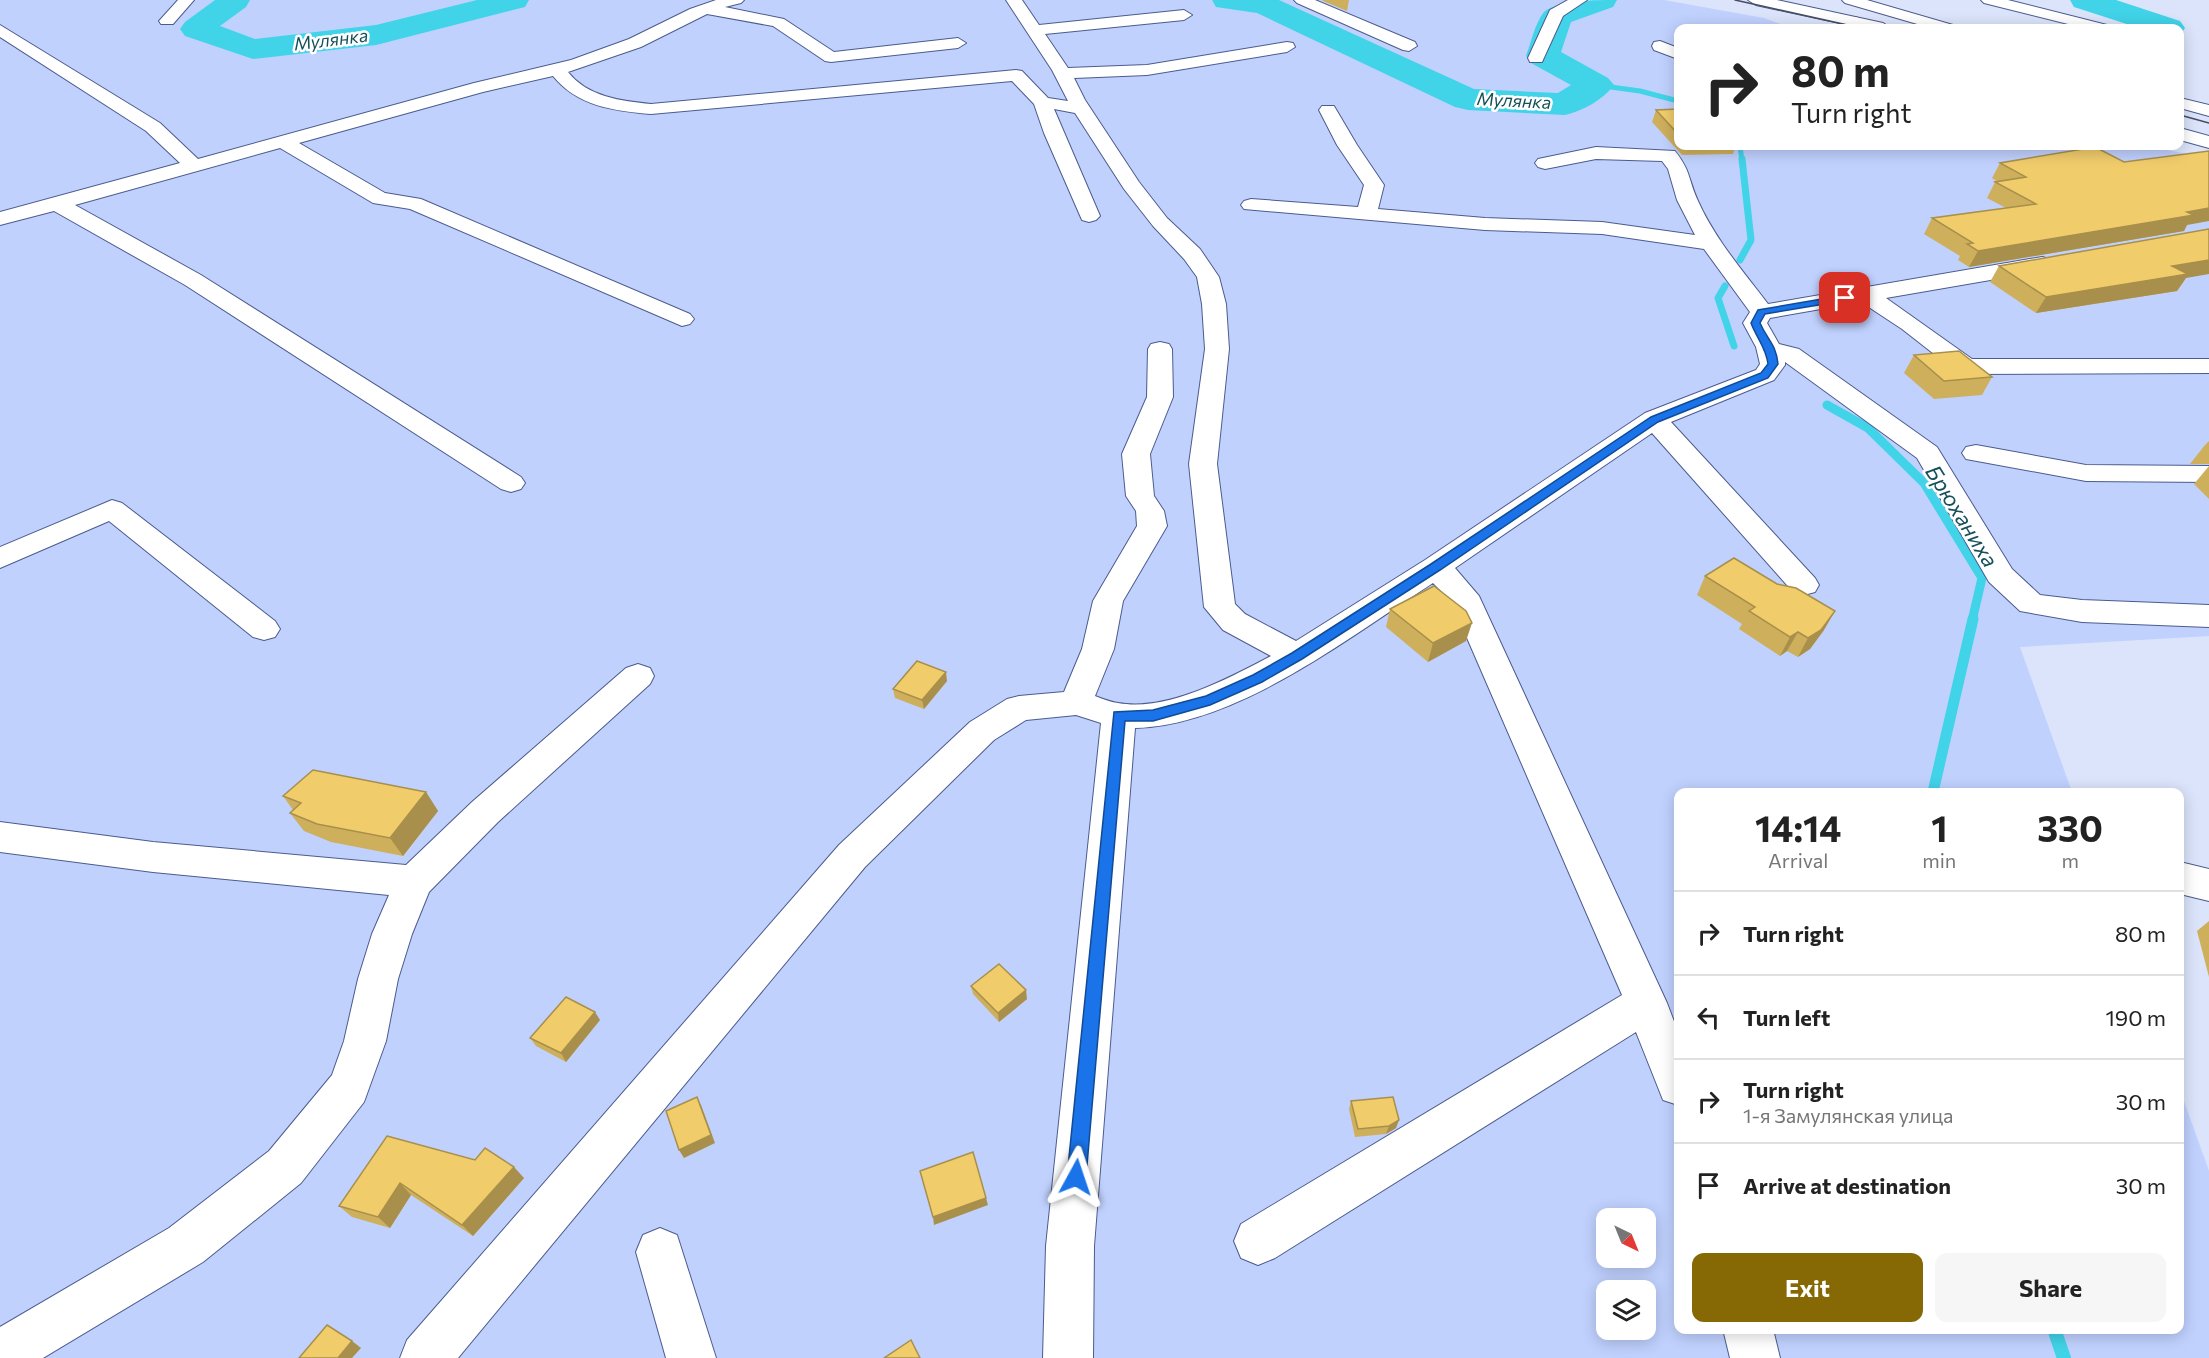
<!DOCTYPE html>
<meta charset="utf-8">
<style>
body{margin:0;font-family:Commissioner,sans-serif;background:#f6f6f6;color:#222;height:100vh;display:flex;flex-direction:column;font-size:22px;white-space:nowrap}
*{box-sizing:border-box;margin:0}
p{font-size:20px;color:#767676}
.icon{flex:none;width:33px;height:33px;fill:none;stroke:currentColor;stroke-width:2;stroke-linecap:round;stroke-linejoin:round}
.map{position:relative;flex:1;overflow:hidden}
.details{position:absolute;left:1674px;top:788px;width:510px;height:546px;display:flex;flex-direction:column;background:#fff;border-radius:12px;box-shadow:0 3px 15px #0003}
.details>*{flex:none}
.guide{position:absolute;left:1674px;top:24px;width:510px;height:126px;border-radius:12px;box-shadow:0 3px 15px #0003;background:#fff;color:#222;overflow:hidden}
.needle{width:39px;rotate:137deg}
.buttons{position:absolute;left:1596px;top:1208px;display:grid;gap:12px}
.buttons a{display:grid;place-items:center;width:60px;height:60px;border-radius:12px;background:#fff;box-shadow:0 3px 15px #0003;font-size:30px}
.pin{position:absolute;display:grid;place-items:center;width:51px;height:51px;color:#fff;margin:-26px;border-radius:12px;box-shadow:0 3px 9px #0006}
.me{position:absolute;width:66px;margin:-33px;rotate:5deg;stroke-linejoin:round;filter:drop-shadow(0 0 4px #0008)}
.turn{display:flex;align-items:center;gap:21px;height:126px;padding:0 18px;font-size:27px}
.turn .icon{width:78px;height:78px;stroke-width:2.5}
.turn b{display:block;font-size:42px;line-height:51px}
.eta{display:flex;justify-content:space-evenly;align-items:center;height:102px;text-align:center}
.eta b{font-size:36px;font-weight:700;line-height:42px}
.primary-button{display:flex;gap:12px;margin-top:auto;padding:12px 18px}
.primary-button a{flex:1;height:69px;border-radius:12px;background:#866904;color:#fff;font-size:24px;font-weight:700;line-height:69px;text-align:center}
.primary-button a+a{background:#f6f6f6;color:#222}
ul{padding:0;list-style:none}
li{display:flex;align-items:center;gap:18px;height:84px;padding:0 18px;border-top:2px solid #e0e0e0}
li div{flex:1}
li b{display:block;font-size:22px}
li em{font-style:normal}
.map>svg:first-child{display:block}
.green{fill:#c0d1fe;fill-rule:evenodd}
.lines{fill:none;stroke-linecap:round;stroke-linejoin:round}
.stream-far4{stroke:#41d3e8;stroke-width:5}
.stream-far3{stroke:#41d3e8;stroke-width:7}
.stream-far2{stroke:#41d3e8;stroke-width:9}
.stream-far1{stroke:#41d3e8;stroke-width:11}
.stream{stroke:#41d3e8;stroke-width:14}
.river{fill:#41d3e8;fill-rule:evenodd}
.minor-casing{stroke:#4b5b8d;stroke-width:2}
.major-casing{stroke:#4b5b8d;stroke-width:2}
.minor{fill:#fff;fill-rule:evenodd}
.major{fill:#fff;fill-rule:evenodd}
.tram{stroke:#464d61;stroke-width:1.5}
.wall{fill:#ceaf5c}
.shaded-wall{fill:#a88f4b}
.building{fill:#f0cc6b;stroke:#a88f4b;stroke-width:1.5}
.route{fill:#1a73e8;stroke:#114b97;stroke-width:1.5}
.labels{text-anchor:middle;stroke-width:5;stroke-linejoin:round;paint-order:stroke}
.far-water-label{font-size:18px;font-style:italic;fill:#15515a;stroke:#fff}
.water-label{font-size:22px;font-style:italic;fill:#15515a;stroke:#fff}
</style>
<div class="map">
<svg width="2209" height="1358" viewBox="0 0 2209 1358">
<rect width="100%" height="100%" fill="#dbe4fb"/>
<!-- green -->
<path class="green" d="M0,0H1664L1764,18L1792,28H1678V146H2146L2209,158V636L2020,647L2072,792H1678V1329H2180V1090L2209,1171V1358H0ZM1606,1218H1646V1257H1606ZM1606,1290H1646V1329H1606Z"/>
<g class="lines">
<!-- stream-far4 -->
<g class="stream-far4">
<polyline points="1596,85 1640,91 1678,101"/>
<polyline points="1740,146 1742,161"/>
</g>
<!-- stream-far3 -->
<g class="stream-far3">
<polyline points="1740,260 1751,240 1742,159"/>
<polyline points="1725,286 1718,298 1734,346"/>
</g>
<!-- stream-far2 -->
<polyline class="stream-far2" points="1827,405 1868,428 1924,483 1982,578 1972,621"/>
<!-- stream-far1 -->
<polyline class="stream-far1" points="1933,792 1973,619"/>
<!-- stream -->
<polyline class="stream" points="2054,1329 2064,1358"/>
<!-- river -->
<g class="river">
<polygon points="215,0 250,0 246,7 220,26 255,39 376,25 477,0 529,0 525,7 376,45 253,59 185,36 180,29 185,22"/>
<path d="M1212,0H1279L1474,89L1558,93L1571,85L1531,63L1526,56C1531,43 1535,23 1544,12C1557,0 1598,0 1617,0L1613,7L1571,22L1561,52L1608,78L1614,85C1603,100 1582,111 1565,115L1468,110L1455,107L1257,13L1216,7Z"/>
<polygon points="2070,0 2116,0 2180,21 2185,28 2180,35 2180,28 2139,28 2074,7"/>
</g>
<!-- minor casing -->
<g class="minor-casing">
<g id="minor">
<polygon points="178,0 194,0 173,24 161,24 159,21"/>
<path d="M716,0H744L741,3L725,7L784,19L834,52L958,38L966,43L958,48L831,62L825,61L773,26L707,14L641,47L568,72C588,97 621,101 651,104L1016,70L1022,71L1048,98L1068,101L1052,70L1006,0H1022L1039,25L1184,10L1192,15L1184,20L1045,34L1068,68L1147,65L1287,42L1293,43L1295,47L1287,52L1147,75L1074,78L1085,100L1139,182L1167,218L1200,249L1219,277L1226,304L1229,349L1217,464L1235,604L1245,614L1296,641L1425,560L1645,413L1756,370L1760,364L1756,347L1743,323L1750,312L1704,249L1602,234L1485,230L1244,209L1241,205L1244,201L1251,199L1358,207L1364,185L1337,145L1319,110L1322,106H1334L1357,145L1384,185L1378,209L1485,218L1602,222L1695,235L1677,200L1668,169L1662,161L1596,159L1545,169L1538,167L1535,163L1538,159L1596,147L1675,151C1691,171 1688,179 1698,201C1715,239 1743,271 1768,304L2042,257L2050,259L2053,264L2050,269L2042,271L1886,298L1972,359H2209V373L1966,374L1957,372L1902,329L1861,302L1770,318L1767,323L1779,344L1799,349L1937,447L2012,569L2040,595L2082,600L2209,605V627L2082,622L2020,611L1989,582L1917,458L1785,362V365L1774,380L1671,422L1815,578L1819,585L1815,592L1804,595L1793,592L1652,433L1455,568L1479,596L1667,1003L1678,1032V1105L1663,1100L1636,1032L1275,1258L1258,1265L1241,1258L1234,1241L1241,1224L1622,995L1451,601L1433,583C1349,637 1238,725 1135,728L1094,1246L1093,1358H1043L1046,1246L1101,723L1076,715L1026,720L994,740L865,867L458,1358H400L407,1340L839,845L970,722L1007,699L1019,696L1064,692L1082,649L1093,601L1137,526L1136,511L1126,496L1122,454L1147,397L1148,349L1151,344L1160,342L1169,344L1172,349L1173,397L1150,454L1154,496L1164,511L1167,526L1123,601L1114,649L1095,696C1103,699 1110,702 1118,703C1167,712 1229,678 1271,656L1223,630L1204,607L1189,464L1205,349L1202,304L1197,277L1184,259L1153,226L1124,189L1075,113L1054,109L1100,216L1096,220L1089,222L1082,220L1044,133L1034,104L1012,81L651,114C614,111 577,106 553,76L483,92L299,143L385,193L421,199L690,314L694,319L690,324L682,326L410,209L373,203L280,148L75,205L201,275L521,477L525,483L521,489L511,492L501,489L185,285L54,211L0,225V212L180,163L146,131L0,37V25L160,123L198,159L474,83L571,60L629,39L690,9Z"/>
<polygon points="1294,0 1315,0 1415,42 1417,46 1409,51 1403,50 1297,3"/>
<polygon points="1568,0 1587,0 1563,16 1542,62 1530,62 1528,58 1550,10"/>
<polygon points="1842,0 1867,0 1953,25 1955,28 1931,28 1845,3"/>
<polygon points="1981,0 2008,0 2107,25 2109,28 2084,28 1984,3"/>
<polygon points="1856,17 1864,22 1857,28 1839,28 1850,19"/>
<polygon points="1660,41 1678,48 1678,59 1654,50 1652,46 1654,42"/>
<polygon points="2180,128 2209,136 2209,148 2180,140"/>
<polygon points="1976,445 2086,465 2209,466 2209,482 2086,481 1966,459 1962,453 1966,447"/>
<polygon points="112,500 122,503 275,621 280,629 275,637 264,640 253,637 109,521 0,568 0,547"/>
<polygon points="638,664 650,668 654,676 650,684 498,822 429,892 412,934 398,979 386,1041 364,1102 301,1183 203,1262 43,1358 0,1358 0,1327 169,1228 269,1151 332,1075 344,1041 358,979 372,934 389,895 153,872 0,852 0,822 153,842 406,865 472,802 626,668"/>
<polygon points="2180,862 2209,869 2209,901 2180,894"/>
<polygon points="660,1228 677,1235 716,1358 666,1358 636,1252 643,1235"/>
<polygon points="1723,1329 1773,1329 1780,1358 1730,1358"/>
</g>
</g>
<!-- major casing -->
<g class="major-casing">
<g id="major">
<polygon points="1748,0 1777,0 1883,23 1891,28 1863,28 1756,5"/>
<polygon points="2180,98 2209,105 2209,116 2180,108"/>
</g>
</g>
<!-- minor -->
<use href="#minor" class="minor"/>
<!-- major -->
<use href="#major" class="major"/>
<!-- tram -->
<g class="tram">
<polyline points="1735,0 1861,28"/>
<polyline points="2180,115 2209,123"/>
</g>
</g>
<!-- wall -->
<g class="wall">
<polygon points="1322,0 1349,0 1347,11 1323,1"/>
<polygon points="1678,109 1678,146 1736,146 1733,154 1682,155 1652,122 1656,110"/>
<polygon points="2000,163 2187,225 2184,231 1969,267 1958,260 1960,256 1924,234 1932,218 2006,208 1987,198 1995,182 1998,182 1992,178"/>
<polygon points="1999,266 2186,278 2177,291 2036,313 1990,282"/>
<polygon points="1914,355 1992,377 1982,395 1934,399 1904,373"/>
<polygon points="2209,441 2209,464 2190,464 2205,445"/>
<polygon points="2209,466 2209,499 2194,484"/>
<polygon points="1705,576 1824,630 1810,649 1798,657 1787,651 1780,656 1739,629 1742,624 1697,595"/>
<polygon points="1390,609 1466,641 1428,662 1386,627"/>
<polygon points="947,681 924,709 895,698 893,689"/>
<polygon points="426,792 438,811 403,856 331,842 304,831 290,813 293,810 283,796"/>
<polygon points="2209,921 2209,977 2197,931"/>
<polygon points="971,986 1027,999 999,1022 973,994"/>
<polygon points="600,1020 566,1062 536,1046 530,1038"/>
<polygon points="1351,1101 1396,1128 1386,1134 1355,1137 1349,1109"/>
<polygon points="387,1136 524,1178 473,1236 411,1195 390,1228 352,1217 339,1206"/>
</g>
<!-- shaded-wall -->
<g class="shaded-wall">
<polygon points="2209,208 2209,221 2187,225 2184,231 1969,267 1978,251"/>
<polygon points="2209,260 2209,274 2186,278 2177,291 2036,313 2046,297 2172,266"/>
<polygon points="1835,611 1824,630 1810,649 1798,657 1808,638"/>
<polygon points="1472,623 1466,641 1428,662 1433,643"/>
<polygon points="1798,632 1787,651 1780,656 1790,637"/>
<polygon points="946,672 947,681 924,709 922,700"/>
<polygon points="426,792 438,811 403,856 390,838"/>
<polygon points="1026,990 1027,999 999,1022 998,1013"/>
<polygon points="595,1012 600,1020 566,1062 561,1053"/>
<polygon points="697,1097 701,1105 715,1143 684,1158 679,1150"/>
<polygon points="1399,1120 1396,1128 1386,1134 1389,1126"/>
<polygon points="514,1167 524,1178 473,1236 462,1225"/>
<polygon points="400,1183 411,1195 390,1228 378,1217"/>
<polygon points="986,1198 988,1205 934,1225 933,1217"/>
<polygon points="352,1341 361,1348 352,1358 338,1358"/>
</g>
<!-- building -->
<g class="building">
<polygon points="1678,109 1678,134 1656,110"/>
<polygon points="2095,147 2124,162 2209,151 2209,208 2187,212 2194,215 1978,251 1967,244 1973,243 1932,218 2036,204 1995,182 2026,177 2000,163"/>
<polygon points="2209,229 2209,260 2172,266 2188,274 2046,297 1999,266"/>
<polygon points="1959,351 1992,377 1944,381 1914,355"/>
<polygon points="1734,558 1777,584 1796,588 1835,611 1821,630 1808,638 1798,632 1790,637 1749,611 1755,607 1705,576"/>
<polygon points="1434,586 1466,611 1472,623 1433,643 1390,609"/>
<polygon points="917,661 946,672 922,700 893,689"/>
<polygon points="313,770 426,792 390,838 317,824 290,813 301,803 283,796"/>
<polygon points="999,964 1026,990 998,1013 971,986"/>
<polygon points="566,997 595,1012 561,1053 530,1038"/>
<polygon points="697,1097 711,1135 679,1150 666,1111"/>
<polygon points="1393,1097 1399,1120 1389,1126 1358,1129 1351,1101"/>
<polygon points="387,1136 475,1160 485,1148 514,1167 462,1225 400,1183 378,1217 339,1206"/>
<polygon points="973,1152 986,1198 933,1217 920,1171"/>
<polygon points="327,1325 352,1341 338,1358 299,1358"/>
<polygon points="911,1340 920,1358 884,1358"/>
</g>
<!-- route -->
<path class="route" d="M1845,295L1848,296V300L1765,314L1760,323C1768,341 1776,344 1778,364L1768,378L1658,422L1440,570L1302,659L1262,682L1210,705L1153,721H1125L1086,1177L1083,1184L1076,1187L1070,1184L1067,1177L1114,712L1153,710L1206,696L1253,675L1292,653L1431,564L1651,417L1761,373L1768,364C1766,347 1757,339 1751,323L1758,310Z"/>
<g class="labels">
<!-- far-water labels -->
<g class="far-water-label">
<text transform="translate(331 40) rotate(-7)" y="6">Мулянка</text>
<text transform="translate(1514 101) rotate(3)" y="6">Мулянка</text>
</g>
<!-- water labels -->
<g class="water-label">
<text transform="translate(1962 516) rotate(58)" y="8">Брюханиха</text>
</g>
</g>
</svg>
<div class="buttons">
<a><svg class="needle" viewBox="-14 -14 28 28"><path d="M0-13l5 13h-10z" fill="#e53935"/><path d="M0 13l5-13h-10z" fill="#767676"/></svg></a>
<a><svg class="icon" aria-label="layers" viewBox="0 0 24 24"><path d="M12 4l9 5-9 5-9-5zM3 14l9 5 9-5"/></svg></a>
</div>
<div class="pin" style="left:1845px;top:298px;background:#d93025"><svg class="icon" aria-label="arrive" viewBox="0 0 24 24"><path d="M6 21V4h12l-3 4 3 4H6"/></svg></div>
<svg class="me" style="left:1076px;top:1177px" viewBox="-20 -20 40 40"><path d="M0-17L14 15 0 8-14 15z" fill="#1a73e8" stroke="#fff" stroke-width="4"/></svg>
<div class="guide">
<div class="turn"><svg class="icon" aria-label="right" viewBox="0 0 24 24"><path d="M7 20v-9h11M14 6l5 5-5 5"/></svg><div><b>80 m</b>Turn right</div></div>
</div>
<section class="details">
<div class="eta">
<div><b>14:14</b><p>Arrival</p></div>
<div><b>1</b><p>min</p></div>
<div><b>330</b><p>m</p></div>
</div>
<ul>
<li><svg class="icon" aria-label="right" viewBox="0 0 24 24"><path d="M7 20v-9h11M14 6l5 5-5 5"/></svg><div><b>Turn right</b></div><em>80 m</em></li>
<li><svg class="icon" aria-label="left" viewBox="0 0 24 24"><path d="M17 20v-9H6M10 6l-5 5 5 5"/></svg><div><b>Turn left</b></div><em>190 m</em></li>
<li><svg class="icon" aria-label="right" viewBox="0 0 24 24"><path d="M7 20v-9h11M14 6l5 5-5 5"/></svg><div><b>Turn right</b><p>1-я Замулянская улица</p></div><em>30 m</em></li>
<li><svg class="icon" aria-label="arrive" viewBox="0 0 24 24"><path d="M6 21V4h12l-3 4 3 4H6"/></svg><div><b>Arrive at destination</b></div><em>30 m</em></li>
</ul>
<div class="primary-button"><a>Exit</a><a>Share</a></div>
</section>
</div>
